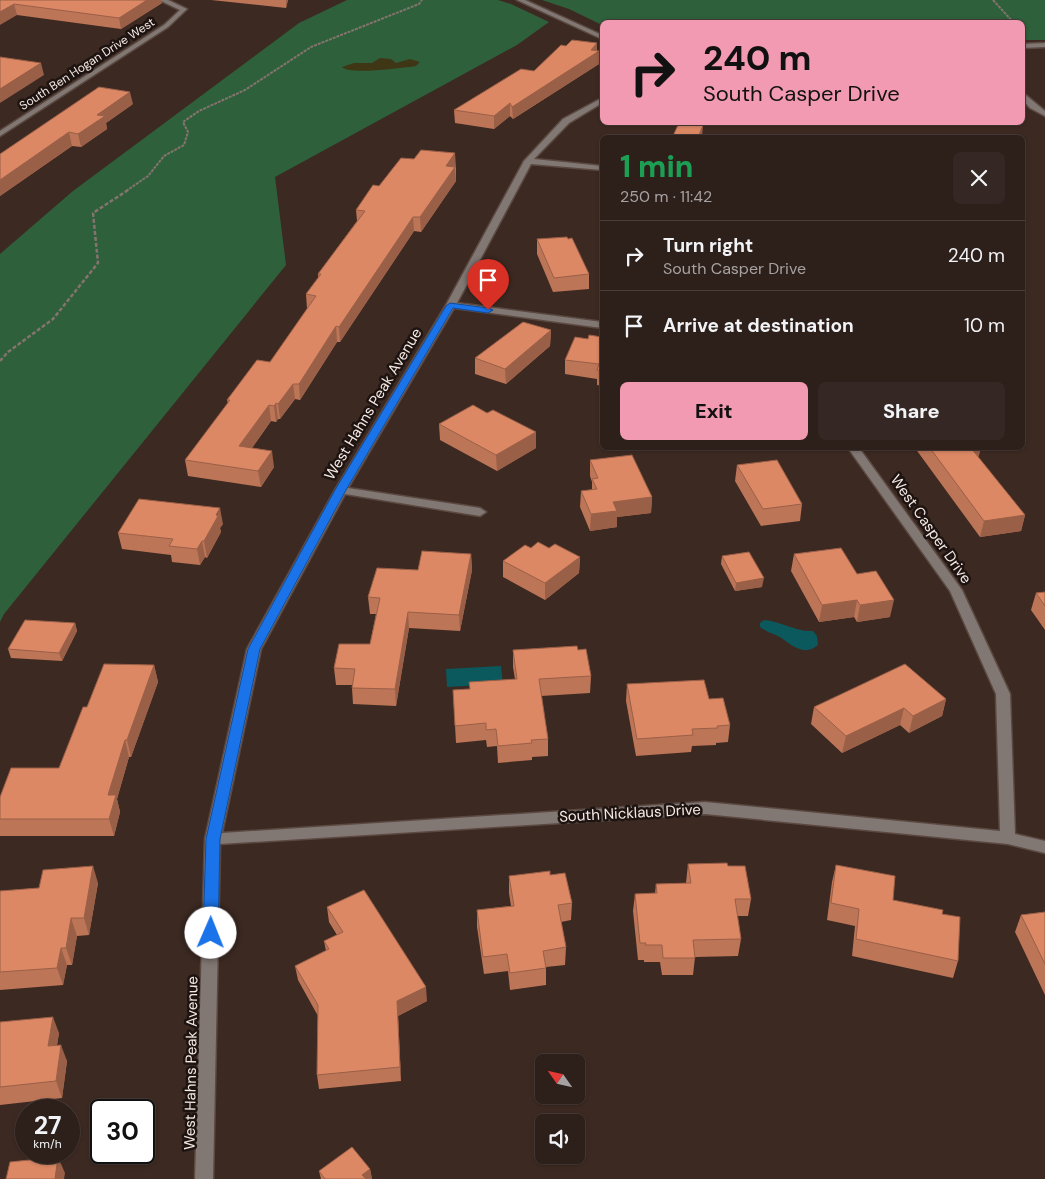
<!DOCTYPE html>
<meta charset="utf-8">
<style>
body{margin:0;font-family:"DM Sans",sans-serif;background:#352723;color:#f1f3f6;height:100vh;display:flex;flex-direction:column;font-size:19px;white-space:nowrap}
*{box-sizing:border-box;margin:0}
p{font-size:16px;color:#a7a2a2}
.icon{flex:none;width:28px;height:28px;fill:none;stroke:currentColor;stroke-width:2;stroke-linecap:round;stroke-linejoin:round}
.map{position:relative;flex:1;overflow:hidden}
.drawer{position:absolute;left:600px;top:135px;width:425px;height:315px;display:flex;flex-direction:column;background:#2d1f1a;border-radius:8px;box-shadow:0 1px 4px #0004,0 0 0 1px #483d39}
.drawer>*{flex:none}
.hud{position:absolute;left:600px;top:20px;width:425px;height:105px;border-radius:8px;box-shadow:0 1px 4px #0004,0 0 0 1px #483d39;background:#f19ab1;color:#111;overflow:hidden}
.needle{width:32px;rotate:304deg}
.controls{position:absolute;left:535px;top:1054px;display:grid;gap:10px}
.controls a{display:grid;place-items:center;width:50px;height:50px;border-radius:8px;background:#2d1f1a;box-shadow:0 1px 4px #0004,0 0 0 1px #483d39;font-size:25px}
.speed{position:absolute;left:15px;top:1099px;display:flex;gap:10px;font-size:25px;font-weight:700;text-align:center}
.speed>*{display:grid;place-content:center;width:65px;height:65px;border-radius:50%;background:#2d1f1a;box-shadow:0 1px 4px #0004,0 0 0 1px #483d39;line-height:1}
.speed small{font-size:12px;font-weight:400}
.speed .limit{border:2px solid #111;border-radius:8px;background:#fff;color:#111}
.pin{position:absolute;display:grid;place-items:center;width:42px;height:42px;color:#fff;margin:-51px -21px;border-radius:50% 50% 50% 0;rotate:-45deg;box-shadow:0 0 5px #0007}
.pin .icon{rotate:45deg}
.me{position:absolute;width:55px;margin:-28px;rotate:1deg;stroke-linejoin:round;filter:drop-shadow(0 0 4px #0008)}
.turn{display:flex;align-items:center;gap:18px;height:105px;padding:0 20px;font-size:22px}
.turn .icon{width:65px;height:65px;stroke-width:2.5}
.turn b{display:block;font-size:35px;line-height:42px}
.round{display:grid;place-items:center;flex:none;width:52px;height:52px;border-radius:8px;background:#352723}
.summary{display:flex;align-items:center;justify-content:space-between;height:85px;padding:0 20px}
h1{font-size:30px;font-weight:800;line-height:38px;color:#1e9e55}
.cta{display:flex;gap:10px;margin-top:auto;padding:10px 20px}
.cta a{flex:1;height:58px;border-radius:8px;background:#f19ab1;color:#111;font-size:20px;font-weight:800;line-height:58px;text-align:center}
.cta a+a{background:#352723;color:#f1f3f6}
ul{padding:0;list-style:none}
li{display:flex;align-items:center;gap:15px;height:70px;padding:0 20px;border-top:1px solid #483d39}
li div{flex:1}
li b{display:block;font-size:19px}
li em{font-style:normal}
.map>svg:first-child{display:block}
.green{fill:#2e603b}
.sand{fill:#3e3615}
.water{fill:#0b595d}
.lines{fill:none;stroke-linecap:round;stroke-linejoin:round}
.minor-casing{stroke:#5a4841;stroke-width:3}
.path-far1{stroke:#85746e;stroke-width:2;stroke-dasharray:3 1;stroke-linecap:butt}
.path{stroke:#85746e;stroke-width:2.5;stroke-dasharray:4 2;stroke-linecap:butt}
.minor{fill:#817773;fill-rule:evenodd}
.wall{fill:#bd7557}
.shaded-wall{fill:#9a5f47}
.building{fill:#dc8865;stroke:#9a5f47}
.route{fill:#1a73e8;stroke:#114b97}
.labels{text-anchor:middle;stroke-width:5;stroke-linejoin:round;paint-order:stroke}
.far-street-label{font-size:12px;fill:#f7eae5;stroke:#1d1411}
.street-label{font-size:15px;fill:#f7eae5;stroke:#1d1411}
</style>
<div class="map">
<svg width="1045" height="1179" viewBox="0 0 1045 1179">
<rect width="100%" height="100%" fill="#3c2922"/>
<!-- green -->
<g class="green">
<polygon points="347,0 498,0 511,4 549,22 517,45 275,177 286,265 4,614 0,622 0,254 73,191 299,23"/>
<polygon points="542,0 1045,0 1045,40 1023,40 1022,22 602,22 602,25 569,9"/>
</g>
<!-- sand -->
<path class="sand" d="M380,58L391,59L396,63L410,59L420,62L416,66L410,67C397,68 350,75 342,67L354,63H372Z"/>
<!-- water -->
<g class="water">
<path d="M764,620C781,621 795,632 813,631L817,636L818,645C803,658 790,643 778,636C772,633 766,632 760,627V623Z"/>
<polygon points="501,666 503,684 447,687 446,669"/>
</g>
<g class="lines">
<!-- minor casing -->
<g class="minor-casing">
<g id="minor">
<polygon points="159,0 168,0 187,9 168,27 0,136 0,131 164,25 180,10"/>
<polygon points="517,0 525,0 602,35 602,39"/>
<polygon points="1045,43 1045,47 1022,48 1022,44"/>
<polygon points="1022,92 1045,111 1045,116 1030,108 1022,99"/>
<polygon points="602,98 602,103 569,123 534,159 602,166 602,170 531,164 457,303 602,322 602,328 454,308 348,488 480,508 486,512 480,516 345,494 261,649 222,833 705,802 1000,831 996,694 950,591 848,448 859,448 962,590 1010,694 1015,834 1045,841 1045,853 1008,844 705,814 220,844 213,1179 195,1179 205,839 247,649 335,490 446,305 524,161 563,119"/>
</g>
</g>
<!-- path-far1 -->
<g class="path-far1">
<polyline points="993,0 1013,22"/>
<polyline points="126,191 148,176 164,156 184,145 188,132 183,122 199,111 245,90 311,47 419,4 422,0"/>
</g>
<!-- path -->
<polyline class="path" points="0,361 8,352 53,319 98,263 93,213 128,190"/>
<!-- minor -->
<use href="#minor" class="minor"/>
</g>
<!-- wall -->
<g class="wall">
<polygon points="0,0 162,3 121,29 17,15"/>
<polygon points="211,0 288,0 286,8"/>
<polygon points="597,43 597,51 599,64 513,119 510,116 494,129 455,123 454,110 534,71 566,46"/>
<polygon points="133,104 106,123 107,129 81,147 72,146 0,196 0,154"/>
<polygon points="414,159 456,167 456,181 421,232 414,231 340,342 337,342 300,400 295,399 280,419 278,419 276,422 271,421 252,448 274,467 261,487 188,476 185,460 228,404 227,400 270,362 307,309 306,294 318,278 318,274 357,221 356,210 379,186"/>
<polygon points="537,239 589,274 589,289 553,292 537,254"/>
<polygon points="551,330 550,346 506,384 475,374 475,358"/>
<polygon points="602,337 602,386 597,385 597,379 565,374 565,360 588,339"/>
<polygon points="439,424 536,432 536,448 497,471 440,440"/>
<polygon points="915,448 981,448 978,457 1025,515 1021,531 980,537"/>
<polygon points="590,460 652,497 651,513 617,517 617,527 590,531 580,507 581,491 592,490 592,482 590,476"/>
<polygon points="737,465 802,504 800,521 761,526 735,481"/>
<polygon points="223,524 220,528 221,532 207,558 205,557 200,565 172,562 171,555 122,549 118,533"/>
<polygon points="531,548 549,548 580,557 579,573 545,600 503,577 503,561"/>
<polygon points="471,554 472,570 460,631 409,628 396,706 353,704 352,688 352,685 336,685 334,668 370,644 376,614 370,614 368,597 418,570"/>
<polygon points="794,554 857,574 890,617 857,622 854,617 819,622 791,571"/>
<polygon points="722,556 762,587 735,591 721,564"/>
<polygon points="1045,592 1045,630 1031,610 1036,593"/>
<polygon points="75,623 77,631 62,661 11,658 8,649"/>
<polygon points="513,650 578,650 591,676 590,693 541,696 548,739 548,756 532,757 532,760 498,763 497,746 487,747 486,740 456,743 453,690 470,689 515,679 513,667"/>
<polygon points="154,665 158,682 131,757 129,757 117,799 120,812 114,836 0,836 0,797 59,768 87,707"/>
<polygon points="627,684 709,699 730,725 728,742 716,743 716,745 692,746 691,752 636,756 626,701"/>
<polygon points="946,699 942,716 909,733 900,725 842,753 811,724 814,707"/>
<polygon points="688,864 728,866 751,899 748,916 737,916 741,939 738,956 695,957 693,975 662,975 660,962 644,962 644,960 638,960 633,911 635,894 655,893 656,884 686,883"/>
<polygon points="836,865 893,900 958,961 953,978 852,956 855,926 827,920 832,882"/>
<polygon points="550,875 572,903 571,920 561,922 566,947 565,965 546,967 546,985 510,990 508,971 484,974 477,927 477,910 511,906 509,893 509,876"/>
<polygon points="98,883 89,935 77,936 72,965 67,965 63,985 0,990 0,891"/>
<polygon points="327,907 427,1001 398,1016 401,1081 319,1089 317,1075 318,1016 298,980 295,966 326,951 324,941 337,935 329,922"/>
<polygon points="1045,912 1045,995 1015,932 1021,915"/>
<polygon points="0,1022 59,1033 57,1045 67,1061 62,1098 0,1105"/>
<polygon points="370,1169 372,1179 321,1179 319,1171"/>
</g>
<!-- shaded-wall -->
<g class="shaded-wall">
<polygon points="147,0 161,0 162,3 121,29 119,18"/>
<polygon points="286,0 288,0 286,8"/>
<polygon points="14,4 17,15 0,25 0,12"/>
<polygon points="597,43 597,53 599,51 599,64 513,119 512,107 591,50"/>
<polygon points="41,63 44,75 0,103 0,89"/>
<polygon points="130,92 133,104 106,123 107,129 81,147 78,134 97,115"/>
<polygon points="510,103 510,116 494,129 494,116"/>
<polygon points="703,125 702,138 698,138"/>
<polygon points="69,132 72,146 0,196 0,180"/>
<polygon points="455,153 456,167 446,180 446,166"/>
<polygon points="455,167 456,181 421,232 420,217"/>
<polygon points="413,217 414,231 340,342 339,327"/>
<polygon points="336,326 337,342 300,400 299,384"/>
<polygon points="551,330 550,346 506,384 505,369"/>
<polygon points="293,384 295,399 280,419 278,404"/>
<polygon points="276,403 278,419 276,422 274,406"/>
<polygon points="269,405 271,421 242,462 239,446"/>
<polygon points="536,432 536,448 497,471 496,455"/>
<polygon points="971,448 981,448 977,462"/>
<polygon points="272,451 274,467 261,487 258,471"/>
<polygon points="652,497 651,513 617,517 617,527 590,531 591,514 613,502"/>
<polygon points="220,508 223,524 220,528 221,532 207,558 204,541"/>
<polygon points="1025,515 1021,531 980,537 984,521"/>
<polygon points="202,541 205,557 200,565 197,549"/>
<polygon points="471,554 472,570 460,631 459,615"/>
<polygon points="580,557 579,573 545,600 545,583"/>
<polygon points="764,578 762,587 735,591 736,583"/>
<polygon points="857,600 854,617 819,622 822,605"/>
<polygon points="894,600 890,617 857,622 860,605"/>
<polygon points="408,612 409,628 396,706 395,689"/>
<polygon points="75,623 77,631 62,661 59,653"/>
<polygon points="154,665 158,682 131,757 127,740"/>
<polygon points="946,699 942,716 909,733 913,716"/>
<polygon points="904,708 900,725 842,753 846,736"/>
<polygon points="125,740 129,757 117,799 120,812 114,836 109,819 108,795"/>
<polygon points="93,866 98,883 89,935 84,918"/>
<polygon points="71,918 77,936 72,965 66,948"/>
<polygon points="61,948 67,965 63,985 57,968"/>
<polygon points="426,987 427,1001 398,1016 401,1081 400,1067 397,1001"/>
<polygon points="53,1017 59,1033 54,1063 48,1046"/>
<polygon points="61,1045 67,1061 62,1098 56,1081"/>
<polygon points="58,1157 65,1173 64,1179 55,1179"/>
<polygon points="370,1169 372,1179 363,1179 362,1175"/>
</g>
<!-- building -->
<g class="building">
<polygon points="0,0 147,0 119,18 14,4 0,12"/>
<polygon points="572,40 597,43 591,50 599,51 512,107 510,103 494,116 454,110 521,69 534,71 561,45 566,46"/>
<polygon points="0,57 41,63 0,89"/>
<polygon points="99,87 130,92 97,115 105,116 78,134 69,132 0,180 0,154"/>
<polygon points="679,123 703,125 698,138 672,138"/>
<polygon points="421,150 455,153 446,166 455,167 420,217 413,217 339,327 336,326 299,384 293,384 278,404 276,403 274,406 269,405 239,446 272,451 258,471 185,460 230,400 227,400 257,360 270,362 316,296 306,294 321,274 318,274 365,211 356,210 373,185 379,186 401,158 414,159"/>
<polygon points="567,237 568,239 572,238 589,274 554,278 537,239"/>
<polygon points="523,322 551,330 505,369 475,358"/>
<polygon points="589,335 602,337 602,371 597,370 599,364 565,360 575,337 588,339"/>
<polygon points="473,405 487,413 493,410 536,432 496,455 439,424"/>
<polygon points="930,448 971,448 1025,515 984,521"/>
<polygon points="632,455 652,497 613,502 617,511 591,514 581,491 597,489 592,479 598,478 590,460"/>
<polygon points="777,460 802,504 763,509 737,465"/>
<polygon points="139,499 220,508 216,515 218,516 204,541 202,541 197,549 169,546 173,539 118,533"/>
<polygon points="538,542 549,548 555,544 580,557 545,583 503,561 525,545 531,548"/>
<polygon points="841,548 857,574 876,571 894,600 860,605 857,600 822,605 794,554"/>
<polygon points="422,551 471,554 459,615 408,612 395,689 352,688 355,669 334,668 339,644 370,644 380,598 368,597 377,568 418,570"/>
<polygon points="749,552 764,578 736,583 722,556"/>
<polygon points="1045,592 1045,606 1036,593"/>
<polygon points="25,620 75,623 59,653 8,649"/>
<polygon points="577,646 578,650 586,649 591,676 539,679 548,739 531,740 532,743 498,746 496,729 486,730 486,723 455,726 453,690 470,689 469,682 517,679 513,650"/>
<polygon points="104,664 154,665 127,740 125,740 108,795 116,795 109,819 0,819 0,797 11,768 59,768 83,707 87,707"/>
<polygon points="905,664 946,699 913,716 904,708 846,736 814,707"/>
<polygon points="704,680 709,699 723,698 730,725 717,726 718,728 692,729 693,735 637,739 627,684"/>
<polygon points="727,863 728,866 745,866 751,899 735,899 741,939 693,940 695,958 663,958 662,945 645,945 646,943 640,943 635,894 657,893 656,884 691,883 688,864"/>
<polygon points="836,865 895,876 893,900 943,910 942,914 960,917 958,961 856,939 859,909 831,903"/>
<polygon points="93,866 84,918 71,918 66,948 61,948 57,968 0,972 0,891 39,888 43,870"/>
<polygon points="550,871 550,875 565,873 572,903 558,905 566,947 543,951 546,968 510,973 507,954 483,957 477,910 514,906 509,876"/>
<polygon points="364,890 426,987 397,1001 400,1067 317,1075 318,1005 295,966 329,949 324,941 343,932 327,907"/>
<polygon points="1045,912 1045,964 1021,915"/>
<polygon points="53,1017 48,1046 61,1045 56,1081 0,1087 0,1022"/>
<polygon points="352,1147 370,1169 362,1175 366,1179 325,1179 319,1171"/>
<polygon points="58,1157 55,1179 6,1179 10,1162"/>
</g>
<!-- route -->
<polygon class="route" points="450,303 488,308 493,310 488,313 453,308 346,490 260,649 220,839 218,933 216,937 211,939 206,937 203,933 206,839 248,649 335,490 446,306"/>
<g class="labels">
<!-- far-street labels -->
<g class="far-street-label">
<text transform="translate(87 64) rotate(-33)" y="4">South Ben Hogan Drive West</text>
</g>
<!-- street labels -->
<g class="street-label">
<text transform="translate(373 404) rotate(-59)" y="5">West Hahns Peak Avenue</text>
<text transform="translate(931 529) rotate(55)" y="5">West Casper Drive</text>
<text transform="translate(630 813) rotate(-3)" y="5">South Nicklaus Drive</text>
<text transform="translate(191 1063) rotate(-89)" y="5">West Hahns Peak Avenue</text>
</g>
</g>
</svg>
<div class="controls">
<a><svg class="needle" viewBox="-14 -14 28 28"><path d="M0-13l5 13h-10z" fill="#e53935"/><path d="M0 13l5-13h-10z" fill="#a7a2a2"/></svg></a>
<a><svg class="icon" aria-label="sound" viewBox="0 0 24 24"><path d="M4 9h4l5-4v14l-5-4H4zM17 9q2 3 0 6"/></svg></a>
</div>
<div class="speed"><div>27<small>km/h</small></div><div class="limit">30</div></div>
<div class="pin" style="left:488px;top:310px;background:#d93025"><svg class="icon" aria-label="arrive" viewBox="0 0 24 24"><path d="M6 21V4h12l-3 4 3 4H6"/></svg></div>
<svg class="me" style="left:211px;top:933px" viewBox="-20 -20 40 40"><circle r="19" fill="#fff"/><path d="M0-13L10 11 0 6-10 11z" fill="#1a73e8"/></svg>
<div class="hud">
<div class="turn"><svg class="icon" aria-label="right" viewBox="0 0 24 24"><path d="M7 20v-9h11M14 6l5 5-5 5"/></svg><div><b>240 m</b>South Casper Drive</div></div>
</div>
<section class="drawer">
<div class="summary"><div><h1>1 min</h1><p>250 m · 11:42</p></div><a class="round"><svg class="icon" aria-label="close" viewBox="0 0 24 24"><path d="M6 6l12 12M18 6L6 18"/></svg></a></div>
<ul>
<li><svg class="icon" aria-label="right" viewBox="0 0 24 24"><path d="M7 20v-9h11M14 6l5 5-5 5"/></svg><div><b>Turn right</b><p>South Casper Drive</p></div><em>240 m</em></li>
<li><svg class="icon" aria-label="arrive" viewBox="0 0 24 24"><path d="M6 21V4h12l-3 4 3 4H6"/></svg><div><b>Arrive at destination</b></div><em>10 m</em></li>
</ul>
<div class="cta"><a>Exit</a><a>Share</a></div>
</section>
</div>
